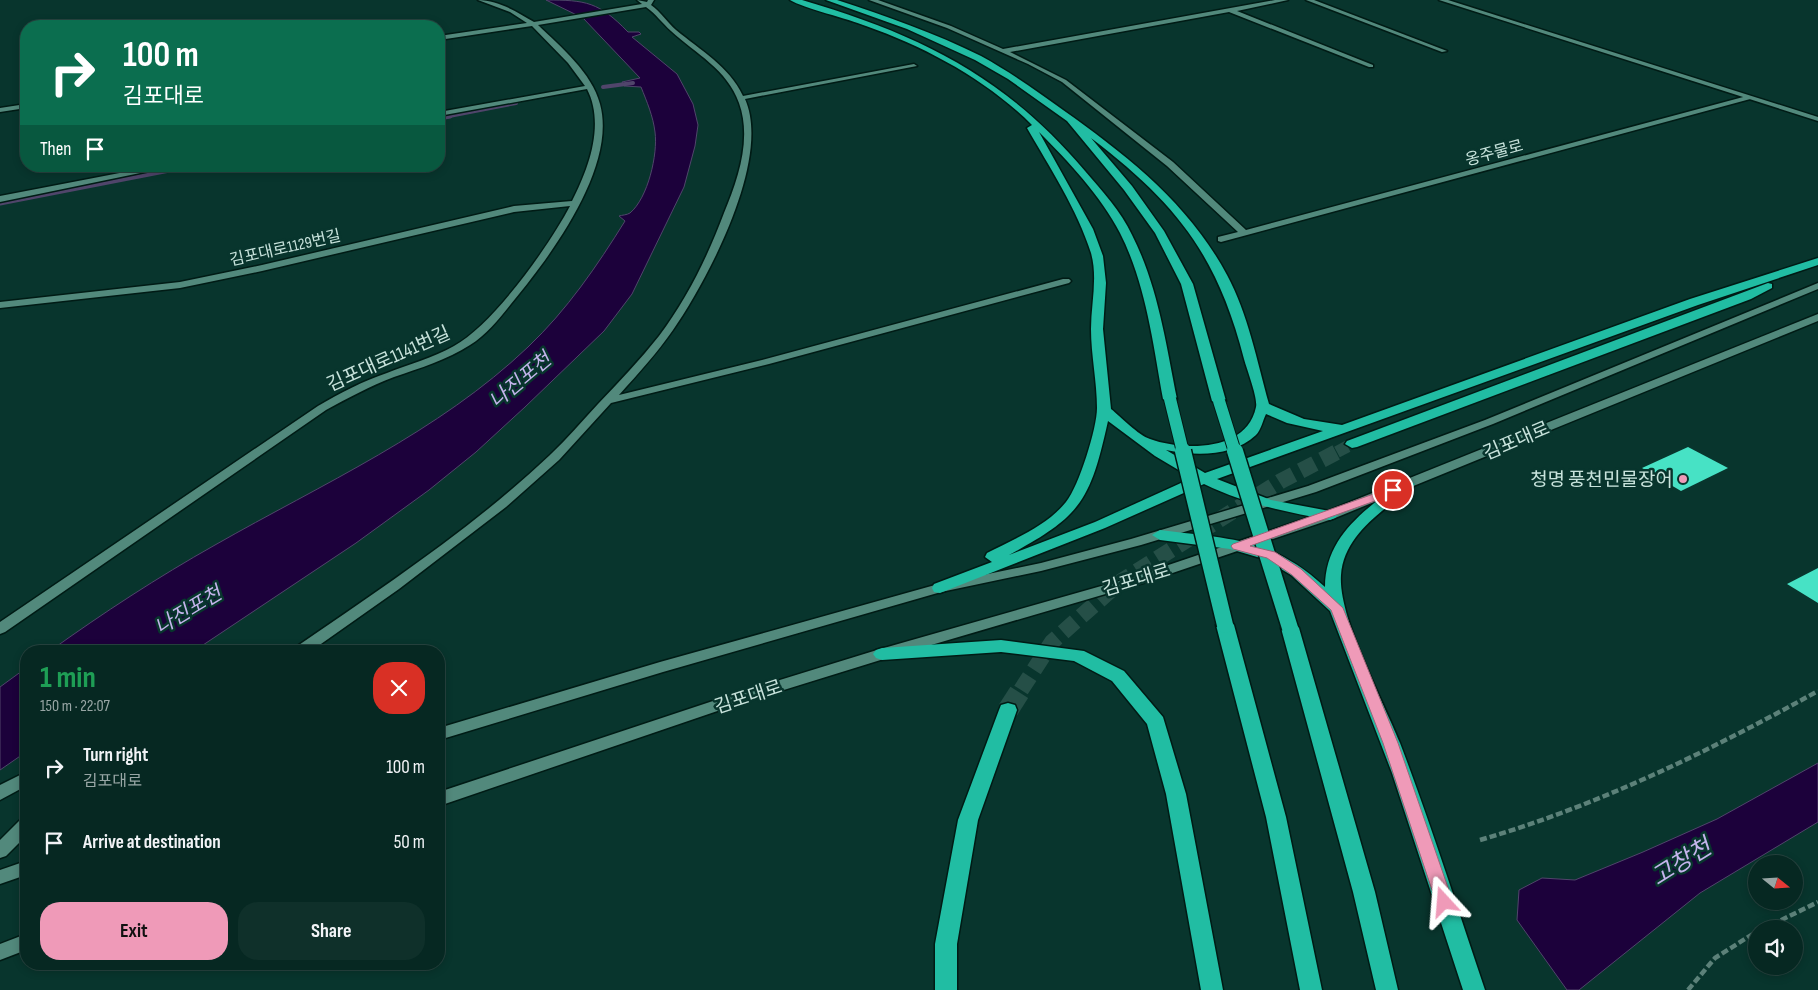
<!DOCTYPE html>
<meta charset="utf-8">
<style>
body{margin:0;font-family:"Sofia Sans Condensed","Noto Sans KR",sans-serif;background:#0f302a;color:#f1f3f6;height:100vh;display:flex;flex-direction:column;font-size:19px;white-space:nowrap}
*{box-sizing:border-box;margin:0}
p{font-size:16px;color:#98a6a5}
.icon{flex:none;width:28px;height:28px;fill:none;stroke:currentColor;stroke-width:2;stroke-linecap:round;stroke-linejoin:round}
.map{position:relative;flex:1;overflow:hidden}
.sheet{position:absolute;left:20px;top:645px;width:425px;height:325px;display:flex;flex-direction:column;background:#062822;border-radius:20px;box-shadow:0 2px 8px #0003,0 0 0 1px #274440}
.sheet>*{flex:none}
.hud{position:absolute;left:20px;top:20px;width:425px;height:152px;border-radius:20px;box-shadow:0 2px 8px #0003,0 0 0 1px #274440;background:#0b6e4f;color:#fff;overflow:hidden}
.needle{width:32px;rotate:108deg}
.tools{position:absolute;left:1748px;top:855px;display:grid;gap:10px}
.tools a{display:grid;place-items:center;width:55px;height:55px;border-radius:50%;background:#062822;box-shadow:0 2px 8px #0003,0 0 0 1px #274440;font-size:25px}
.pin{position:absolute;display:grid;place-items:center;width:42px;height:42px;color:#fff;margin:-21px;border:2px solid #fff;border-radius:50%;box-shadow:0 1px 5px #0007}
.me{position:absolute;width:55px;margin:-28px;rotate:341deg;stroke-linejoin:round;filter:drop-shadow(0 0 4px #0008)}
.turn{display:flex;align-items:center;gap:18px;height:105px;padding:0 20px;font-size:22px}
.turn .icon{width:65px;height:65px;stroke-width:2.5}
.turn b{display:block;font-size:35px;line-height:42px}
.then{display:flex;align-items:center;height:48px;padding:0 20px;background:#0003;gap:10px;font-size:19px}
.round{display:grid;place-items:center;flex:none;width:52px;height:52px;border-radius:20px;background:#0f302a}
.overview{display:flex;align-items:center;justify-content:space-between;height:85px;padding:0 20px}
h1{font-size:30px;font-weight:700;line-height:38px;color:#1e9e55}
.button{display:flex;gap:10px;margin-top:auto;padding:10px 20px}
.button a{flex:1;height:58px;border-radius:20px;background:#ef9ab8;color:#111;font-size:20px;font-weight:700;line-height:58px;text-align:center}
.button a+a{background:#0f302a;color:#f1f3f6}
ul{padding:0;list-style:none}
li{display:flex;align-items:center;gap:15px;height:75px;padding:0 20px}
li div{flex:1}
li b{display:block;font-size:19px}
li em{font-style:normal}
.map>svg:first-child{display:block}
.water{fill:#1c013b;stroke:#50456b}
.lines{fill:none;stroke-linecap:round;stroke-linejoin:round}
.stream-far1{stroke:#50456b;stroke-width:4}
.stream{stroke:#50456b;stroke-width:5}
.building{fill:#47e2c5}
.highway-tunnel-far2{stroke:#254f47;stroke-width:12;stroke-dasharray:12 6;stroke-linecap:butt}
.highway-tunnel-far1{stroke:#254f47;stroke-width:16;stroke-dasharray:16 8;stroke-linecap:butt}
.highway-tunnel{stroke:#254f47;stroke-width:21;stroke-dasharray:21 10;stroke-linecap:butt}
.lane-casing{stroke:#001b15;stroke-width:3}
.secondary-casing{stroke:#001b15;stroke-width:3}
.highway-casing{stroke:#001b15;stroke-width:3}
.path{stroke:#5c8179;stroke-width:4.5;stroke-dasharray:7 3;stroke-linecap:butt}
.lane{fill:#52897c;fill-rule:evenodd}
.secondary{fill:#52897c;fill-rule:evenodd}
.highway{fill:#21bda3;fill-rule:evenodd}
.highway-bridge-far1-casing{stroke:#001b15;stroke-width:14;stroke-linecap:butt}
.highway-bridge-casing{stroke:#001b15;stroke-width:19;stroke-linecap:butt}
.highway-bridge-far1{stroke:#21bda3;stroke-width:12}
.highway-bridge{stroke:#21bda3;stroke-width:16}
.route{fill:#ef9ab8;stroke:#9b6478}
.poi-dot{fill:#ef9ab8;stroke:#08352d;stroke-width:2}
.labels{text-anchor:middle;stroke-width:5;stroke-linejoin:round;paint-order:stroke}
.far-street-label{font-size:16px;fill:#c8e3dc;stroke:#08352d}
.street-label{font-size:19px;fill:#c8e3dc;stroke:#08352d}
.poi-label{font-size:19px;fill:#c8e3dc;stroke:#08352d;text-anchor:end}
.water-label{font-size:20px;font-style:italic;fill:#c4b4ec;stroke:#08352d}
.near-water-label{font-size:24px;font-style:italic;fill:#c4b4ec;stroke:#08352d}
</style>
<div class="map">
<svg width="1818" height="990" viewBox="0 0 1818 990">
<rect width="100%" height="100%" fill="#08352d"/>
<!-- water -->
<g class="water">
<path d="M546,0C586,0 599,2 628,32H639L641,34L632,37L677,74L693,104L698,125L695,146L684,187L632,294L604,331L525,407L476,452L429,490L356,543L194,651H50C103,613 158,577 215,545C322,484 439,432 528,347C567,310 597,266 625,221L619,216C622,215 627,215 630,213C648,198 658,154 655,132C653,116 647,102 641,87L624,86L622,82L640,78L583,18Z"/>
<polygon points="26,668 26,752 0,770 0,687"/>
<polygon points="1818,763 1818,822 1700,893 1579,990 1567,990 1517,920 1519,890 1542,878 1575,880 1643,852 1717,819"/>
</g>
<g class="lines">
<!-- stream-far1 -->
<g class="stream-far1">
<polyline points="603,87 633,83"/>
<polyline points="444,117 516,103"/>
</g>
<!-- stream -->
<g class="stream">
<polyline points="439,118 450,116"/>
<polyline points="0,203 190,166"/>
</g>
</g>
<!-- building -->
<g class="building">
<polygon points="1688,447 1728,468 1681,491 1642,468"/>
<polygon points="1818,568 1818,603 1787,584"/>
</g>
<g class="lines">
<!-- highway-tunnel-far2 -->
<polyline class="highway-tunnel-far2" points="1337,452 1352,444"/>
<!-- highway-tunnel-far1 -->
<polyline class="highway-tunnel-far1" points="1021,690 1052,642 1120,582 1281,481 1339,451"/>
<!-- highway-tunnel -->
<polyline class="highway-tunnel" points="1008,710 1022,688"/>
<!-- lane casing -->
<g class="lane-casing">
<g id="lane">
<path d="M478,0C498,0 517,12 534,22L642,4L637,0L647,2L648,0H654L651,5C661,12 667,22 676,30C700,50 729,66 743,96L914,64L917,66L745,99C772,159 707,281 673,330C657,353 638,374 619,395L762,360L1063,279H1069L1071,281L1069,283L769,364L611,403L559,460L506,507L399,589L311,651H294L296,647C383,587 473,528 550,455C567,439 582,421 598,404C619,382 640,360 659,336C687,299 708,256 724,213C738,179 752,139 739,103C727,69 696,54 671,31C662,23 656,14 646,7L538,25C561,47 592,73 600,104C617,166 552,254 515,299C502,315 488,334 470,345C447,360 420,368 394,377C370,386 348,398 326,410L5,632L0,634V622L318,406C340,393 363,381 387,373C409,364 433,358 454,346C493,325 549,246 570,206L514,212L262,271L180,288L0,308V302L180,282L262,265L514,206L572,201C589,168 605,124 587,89L439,116V112L585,86L568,63L532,26L439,40V36L527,23L510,12Z"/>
<polygon points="869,0 878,0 951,26 1003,49 1275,0 1288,0 1237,11 1373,65 1373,67 1369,67 1229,12 1010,52 1066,80 1173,162 1246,230 1747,96 1754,98 1221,242 1218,241 1218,237 1238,232 1167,166 1062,82 1028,64 947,28"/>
<polygon points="1306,0 1314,0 1447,51 1442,52"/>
<polygon points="26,104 26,108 0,112 0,108"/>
<polygon points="156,166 174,166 0,202 0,196"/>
<polygon points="26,772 26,786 0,800 0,785"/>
<polygon points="26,818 26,836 6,856 0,858 0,840 20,820"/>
</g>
</g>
<!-- secondary casing -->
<g class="secondary-casing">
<g id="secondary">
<polygon points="1439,0 1448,0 1818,117 1818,121"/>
<polygon points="1818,283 1818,289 1493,424 1316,492 1141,545 1041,571 941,592 663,672 439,740 439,728 660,662 935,585 1041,563 1131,539 1308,486 1485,420"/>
<polygon points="1818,314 1818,321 1335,518 1143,583 887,658 735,705 439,806 439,792 725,697 877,650 1133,577 1325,512"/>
<polygon points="26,861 26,875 0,884 0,870"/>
<polygon points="26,934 26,950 0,960 0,944"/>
</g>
</g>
<!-- highway casing -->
<g class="highway-casing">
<g id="highway">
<path d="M790,0H802C918,34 1005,76 1085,171C1102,191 1121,211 1132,235C1158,286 1166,344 1177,399L1175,402L1170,403L1163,399C1153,344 1146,284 1120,233C1101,196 1068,161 1039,132L1093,229L1103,256L1106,283L1103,329L1111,409C1121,417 1138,435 1150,439C1183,451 1247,452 1256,407C1258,398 1247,370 1244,359C1217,254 1176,203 1091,138L1132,186L1164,231L1193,284L1226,401L1219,405L1212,401L1181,284L1155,233L1124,190L1067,121L1008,79L975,60L907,29L826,0H837C886,16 935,33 981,56C1010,72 1037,91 1063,110C1128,156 1189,204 1227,275C1248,314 1257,361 1269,404L1304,419L1342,425L1690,299L1818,258V265L1698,305L1217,479L1271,500L1335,512L1338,515L1335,518L1330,520C1286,512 1245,504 1204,484L1105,528L940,593L934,592L932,588L934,584L992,562L985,557L987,553C1014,539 1047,526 1066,502C1079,486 1097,428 1097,408C1097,382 1091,355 1091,329C1091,304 1098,278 1091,253C1077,209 1050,168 1027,128L1032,125C987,80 926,47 866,26C849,19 803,8 790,0ZM1266,414L1287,423L1323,431L1205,473L1166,450C1195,456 1233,457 1256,435C1261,430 1263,420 1266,414ZM1108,421L1155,456L1192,478L1095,522L1009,555C1081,516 1090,502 1108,421Z"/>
<polygon points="1768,283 1772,284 1772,288 1751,299 1357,447 1352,448 1345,444 1347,441"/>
<path d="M1408,480L1415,484L1413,487C1384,510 1344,534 1341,575C1338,618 1383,700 1400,743C1431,824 1457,907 1485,990H1463L1392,773L1330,611L1291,575L1264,559L1230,549L1160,540L1152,535L1160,530C1229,539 1271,537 1325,587C1325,536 1366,509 1403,481Z"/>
<polygon points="1225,619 1231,621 1234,625 1286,817 1322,990 1300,990 1266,817 1216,625 1219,621"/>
<polygon points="1290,622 1296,624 1299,628 1375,892 1398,990 1376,990 1353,892 1281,628 1284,624"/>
<polygon points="1001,640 1084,651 1124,671 1163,717 1186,794 1223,990 1201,990 1166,794 1147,724 1112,681 1074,661 1001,652 882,660 876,658 873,654 876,650 882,648"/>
<polygon points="1008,703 1015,705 1017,710 978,820 957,944 957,990 935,990 935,944 958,820 999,710 1001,705"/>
</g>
</g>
<!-- path -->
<g class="path">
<path d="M1480,840C1600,805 1709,751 1818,691"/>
<polyline points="1763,929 1818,902"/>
<polyline points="1688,990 1715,958 1756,932"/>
</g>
<!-- lane -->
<use href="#lane" class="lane"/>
<!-- secondary -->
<use href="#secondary" class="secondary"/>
<!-- highway -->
<use href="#highway" class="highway"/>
<!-- highway-bridge-far1 casing -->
<g class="highway-bridge-far1-casing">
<g id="highway-bridge-far1">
<polyline points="1170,399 1183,452"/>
<polyline points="1219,401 1235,452"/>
</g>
</g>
<!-- highway-bridge casing -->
<g class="highway-bridge-casing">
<g id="highway-bridge">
<polyline points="1183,451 1225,625"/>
<polyline points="1235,451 1290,628"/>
</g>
</g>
<!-- highway-bridge-far1 -->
<use href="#highway-bridge-far1" class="highway-bridge-far1"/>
<!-- highway-bridge -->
<use href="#highway-bridge" class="highway-bridge"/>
</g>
<!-- route -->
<polygon class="route" points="1393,487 1397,488 1397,493 1250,546 1275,552 1301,569 1343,608 1398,743 1453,902 1450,907 1444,909 1439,907 1436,902 1383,743 1331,610 1292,575 1267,558 1233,549 1231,546 1233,544"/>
<!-- markers -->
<circle class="poi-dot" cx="1683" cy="479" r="5"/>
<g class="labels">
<!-- far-street labels -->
<g class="far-street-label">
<text transform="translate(1494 152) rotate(-15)" y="6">옹주물로</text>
<text transform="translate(285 247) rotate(-13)" y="6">김포대로1129번길</text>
</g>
<!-- street labels -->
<g class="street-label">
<text transform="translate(388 358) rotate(-24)" y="7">김포대로1141번길</text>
<text transform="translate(1516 440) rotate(-23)" y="7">김포대로</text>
<text transform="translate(1136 579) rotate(-17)" y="7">김포대로</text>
<text transform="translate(748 696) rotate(-18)" y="7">김포대로</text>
</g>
<!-- poi labels -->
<g class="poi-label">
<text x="1673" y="486">청명 풍천민물장어</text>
</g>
<!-- water labels -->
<g class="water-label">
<text transform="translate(520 380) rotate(-40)" y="7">나진포천</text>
<text transform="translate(188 610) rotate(-31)" y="7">나진포천</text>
</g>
<!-- near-water labels -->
<g class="near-water-label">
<text transform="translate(1681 862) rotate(-32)" y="8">고창천</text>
</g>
</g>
</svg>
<div class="tools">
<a><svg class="needle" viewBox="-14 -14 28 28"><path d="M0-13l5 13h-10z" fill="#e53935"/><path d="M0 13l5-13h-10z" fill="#98a6a5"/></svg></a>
<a><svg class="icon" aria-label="sound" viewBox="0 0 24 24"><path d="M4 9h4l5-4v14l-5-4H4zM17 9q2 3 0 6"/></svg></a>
</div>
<div class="pin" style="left:1393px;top:490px;background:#d93025"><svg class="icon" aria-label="arrive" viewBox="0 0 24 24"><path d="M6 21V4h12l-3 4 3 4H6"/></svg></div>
<svg class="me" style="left:1444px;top:902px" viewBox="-20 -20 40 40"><path d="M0-17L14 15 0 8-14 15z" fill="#ef9ab8" stroke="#fff" stroke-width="4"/></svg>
<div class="hud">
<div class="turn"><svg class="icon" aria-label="right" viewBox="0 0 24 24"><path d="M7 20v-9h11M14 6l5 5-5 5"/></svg><div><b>100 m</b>김포대로</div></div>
<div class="then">Then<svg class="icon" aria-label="arrive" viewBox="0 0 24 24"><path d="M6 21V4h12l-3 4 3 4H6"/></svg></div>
</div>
<section class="sheet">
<div class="overview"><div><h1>1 min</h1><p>150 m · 22:07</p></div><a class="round" style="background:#d93025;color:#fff"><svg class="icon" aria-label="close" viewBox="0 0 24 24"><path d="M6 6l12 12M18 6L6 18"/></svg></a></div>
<ul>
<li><svg class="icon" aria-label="right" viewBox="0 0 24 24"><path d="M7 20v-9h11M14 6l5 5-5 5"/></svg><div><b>Turn right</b><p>김포대로</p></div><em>100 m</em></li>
<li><svg class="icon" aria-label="arrive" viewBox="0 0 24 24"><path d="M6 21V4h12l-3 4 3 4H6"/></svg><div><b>Arrive at destination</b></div><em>50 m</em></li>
</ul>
<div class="button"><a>Exit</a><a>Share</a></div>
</section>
</div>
